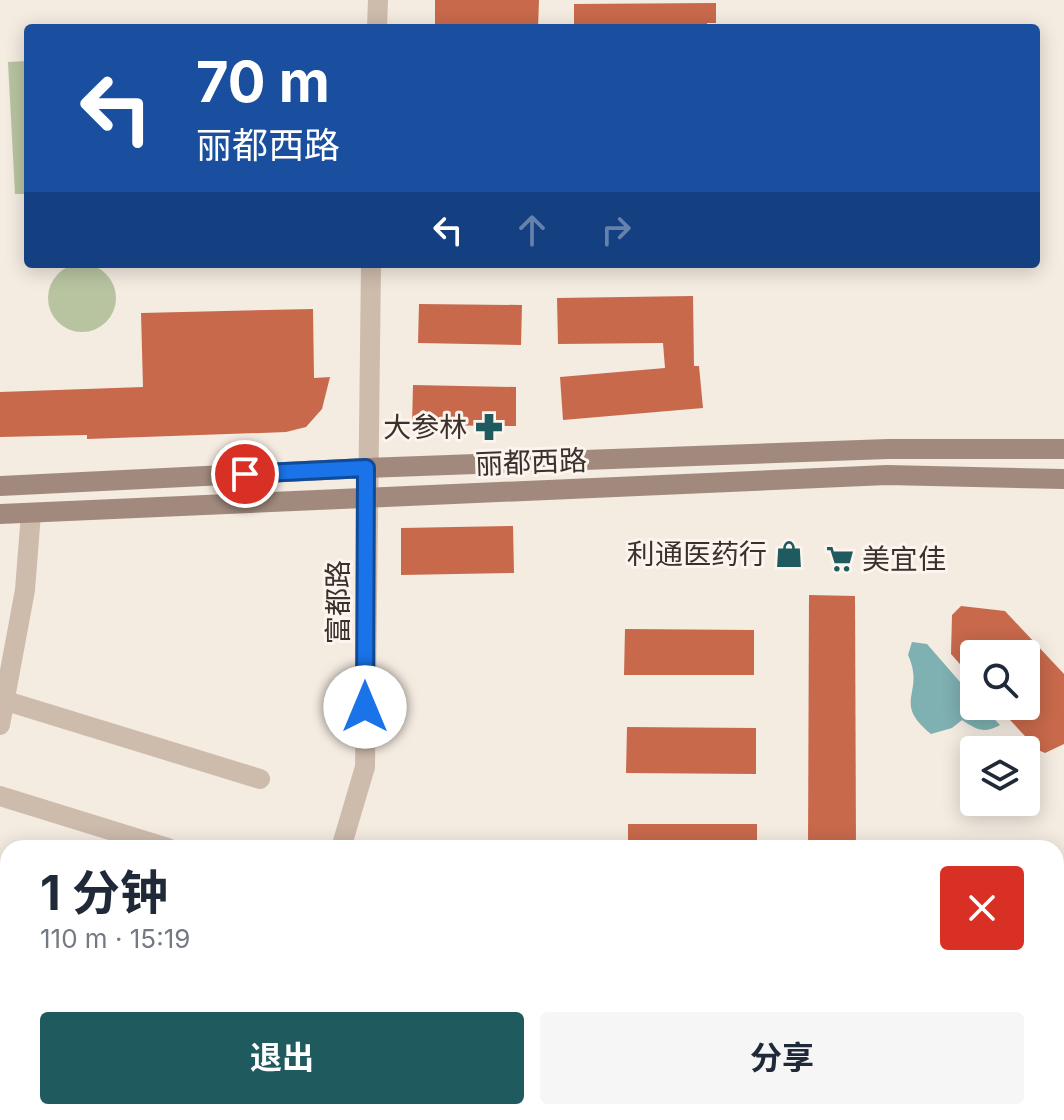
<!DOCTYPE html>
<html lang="zh">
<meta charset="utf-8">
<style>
body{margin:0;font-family:Inter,"Noto Sans SC",sans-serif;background:#f6f6f7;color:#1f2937;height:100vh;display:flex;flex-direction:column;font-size:30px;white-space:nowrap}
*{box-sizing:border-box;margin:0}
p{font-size:26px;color:#747a83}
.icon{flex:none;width:44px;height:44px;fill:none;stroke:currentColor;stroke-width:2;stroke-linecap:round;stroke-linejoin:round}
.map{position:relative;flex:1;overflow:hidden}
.details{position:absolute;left:0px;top:840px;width:1064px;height:280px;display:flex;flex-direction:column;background:#fff;border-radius:24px 24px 0 0;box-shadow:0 4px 20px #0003}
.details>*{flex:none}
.banner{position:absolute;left:24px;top:24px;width:1016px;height:244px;border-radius:8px;box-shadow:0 4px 20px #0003;background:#1a4fa0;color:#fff;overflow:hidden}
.tools{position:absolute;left:960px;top:640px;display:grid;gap:16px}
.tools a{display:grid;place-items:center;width:80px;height:80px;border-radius:8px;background:#fff;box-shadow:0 4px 20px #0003;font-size:40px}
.pin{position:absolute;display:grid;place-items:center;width:68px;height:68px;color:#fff;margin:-34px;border:4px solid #fff;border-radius:50%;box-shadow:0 2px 8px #0007}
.me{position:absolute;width:88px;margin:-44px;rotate:0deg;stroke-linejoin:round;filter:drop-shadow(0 0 6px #0008)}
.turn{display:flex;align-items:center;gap:28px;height:168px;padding:0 40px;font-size:36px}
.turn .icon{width:104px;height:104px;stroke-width:2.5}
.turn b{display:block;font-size:56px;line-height:68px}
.lanes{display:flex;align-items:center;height:76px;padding:0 40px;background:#0003;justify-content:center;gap:40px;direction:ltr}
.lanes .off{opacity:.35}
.round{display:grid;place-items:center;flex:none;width:84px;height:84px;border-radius:8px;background:#f6f6f7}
.summary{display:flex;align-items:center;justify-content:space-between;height:136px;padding:0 40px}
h1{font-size:48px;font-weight:700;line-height:60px}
.primary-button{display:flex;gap:16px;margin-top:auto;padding:16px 40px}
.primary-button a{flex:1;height:92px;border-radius:8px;background:#1f5a5e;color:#fff;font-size:32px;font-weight:700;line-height:92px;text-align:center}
.primary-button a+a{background:#f6f6f7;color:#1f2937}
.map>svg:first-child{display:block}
.green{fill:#b8c4a0}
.water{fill:#7fb0b2}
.building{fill:#c8694b}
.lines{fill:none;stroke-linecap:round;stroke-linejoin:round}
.street{stroke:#cdbbac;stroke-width:20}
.secondary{stroke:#a18a7d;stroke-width:20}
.route-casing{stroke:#114b97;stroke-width:20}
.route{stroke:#1a73e8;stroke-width:14}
.labels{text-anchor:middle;stroke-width:6;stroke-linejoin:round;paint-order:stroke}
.poi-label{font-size:28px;fill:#3b302b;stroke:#fbf5ee;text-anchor:end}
.street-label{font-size:28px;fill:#3b302b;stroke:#fbf5ee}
</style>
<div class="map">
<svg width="1064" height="1120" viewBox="0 0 1064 1120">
<rect width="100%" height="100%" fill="#f4ebe1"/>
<!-- green -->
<g class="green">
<polygon points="28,61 28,194 15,194 8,62"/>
<circle cx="82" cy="298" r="34"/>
</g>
<!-- water -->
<path class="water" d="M912,642L927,644L974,698V706H982L1000,725C984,734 977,730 962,720L952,728L931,734C891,701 926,694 908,655Z"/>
<!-- building -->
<g class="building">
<polygon points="435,0 539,0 538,28 435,28"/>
<polygon points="716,3 716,23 707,23 707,28 583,28 583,24 574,24 574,4"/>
<polygon points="693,296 694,366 699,366 703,408 563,420 560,377 665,368 663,343 558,344 557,298"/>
<polygon points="419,304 522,305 521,345 418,343"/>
<polygon points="313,309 314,378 330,377 322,409 306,427 286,432 87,439 87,435 0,437 0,392 143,387 141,313"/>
<polygon points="413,385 516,387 516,426 412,425"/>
<polygon points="513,526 514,573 401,575 401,528"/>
<polygon points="809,595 855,596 856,848 808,848"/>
<polygon points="961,606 1005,611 1064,674 1064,744 1045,753 1038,750 997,706 1026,706 1026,654 974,654 974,680 951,654 952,615"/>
<polygon points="625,629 754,630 754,675 624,675"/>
<polygon points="627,727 756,728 756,774 626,773"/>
<rect x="628" y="824" width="129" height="24"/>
</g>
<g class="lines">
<!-- street -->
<g class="street">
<polyline points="377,28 378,0"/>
<polyline points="3,700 260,779"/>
<polyline points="0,725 25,590 31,513"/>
<polyline points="0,796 168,848"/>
<polyline points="341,848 365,767 371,264"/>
<polyline points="0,891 8,894"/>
<polyline points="0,1092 8,1095"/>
<polyline points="67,1112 94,1120"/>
<polyline points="255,1120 258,1112"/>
</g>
<!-- secondary -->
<g class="secondary">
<polyline points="0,486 366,468 888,449 1064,449"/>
<polyline points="0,514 887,475 1064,479"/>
<polyline points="1056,1015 1064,1015"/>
<polyline points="1053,1120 1064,1104"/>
</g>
</g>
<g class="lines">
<!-- route casing -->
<g class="route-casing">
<polyline id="route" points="245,474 366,468 365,707"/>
</g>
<!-- route -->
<use href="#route" class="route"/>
</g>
<!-- icons -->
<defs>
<g id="pharmacy-bare" transform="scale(2.16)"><path d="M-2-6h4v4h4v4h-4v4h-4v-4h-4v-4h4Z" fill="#1f5a5e" stroke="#fbf5ee" stroke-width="2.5" paint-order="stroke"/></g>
<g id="shop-bare" transform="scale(2.16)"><path d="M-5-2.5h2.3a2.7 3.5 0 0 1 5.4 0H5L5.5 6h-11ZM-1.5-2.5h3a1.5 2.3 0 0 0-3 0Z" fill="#1f5a5e" stroke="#fbf5ee" stroke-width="2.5" paint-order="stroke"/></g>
<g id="supermarket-bare" transform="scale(2.16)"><path d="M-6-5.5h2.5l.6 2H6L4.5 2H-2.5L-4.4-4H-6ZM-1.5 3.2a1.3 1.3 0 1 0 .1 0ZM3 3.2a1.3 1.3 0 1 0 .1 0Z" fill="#1f5a5e" stroke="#fbf5ee" stroke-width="2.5" paint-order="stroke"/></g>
</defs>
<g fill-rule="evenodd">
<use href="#pharmacy-bare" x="489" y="427"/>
<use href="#shop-bare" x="789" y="554"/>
<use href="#supermarket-bare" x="840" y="559"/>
</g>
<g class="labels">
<!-- poi labels -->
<g class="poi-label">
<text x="467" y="437">大参林</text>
<text x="767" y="564">利通医药行</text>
<text x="862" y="569" text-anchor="start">美宜佳</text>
</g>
<!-- street labels -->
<g class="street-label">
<text transform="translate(531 462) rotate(-2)" y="10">丽都西路</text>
<text transform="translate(338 602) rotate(-90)" y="10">富都路</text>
</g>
</g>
</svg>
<div class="tools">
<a><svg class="icon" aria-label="search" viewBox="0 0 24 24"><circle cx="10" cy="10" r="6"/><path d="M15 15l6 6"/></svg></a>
<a><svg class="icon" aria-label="layers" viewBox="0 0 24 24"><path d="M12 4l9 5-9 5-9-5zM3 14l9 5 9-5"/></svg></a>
</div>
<div class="pin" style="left:245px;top:474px;background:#d93025"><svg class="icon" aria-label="arrive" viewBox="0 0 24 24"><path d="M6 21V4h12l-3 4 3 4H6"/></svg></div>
<svg class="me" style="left:365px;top:707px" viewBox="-20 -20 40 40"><circle r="19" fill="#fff"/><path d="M0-13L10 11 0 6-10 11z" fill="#1a73e8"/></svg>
<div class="banner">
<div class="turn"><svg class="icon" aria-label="left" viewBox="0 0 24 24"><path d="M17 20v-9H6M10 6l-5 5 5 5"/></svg><div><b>70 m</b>丽都西路</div></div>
<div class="lanes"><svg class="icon" aria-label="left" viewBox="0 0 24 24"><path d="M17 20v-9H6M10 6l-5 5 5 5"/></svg><svg class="icon off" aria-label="ahead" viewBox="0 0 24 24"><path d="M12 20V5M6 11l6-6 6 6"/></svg><svg class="icon off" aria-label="right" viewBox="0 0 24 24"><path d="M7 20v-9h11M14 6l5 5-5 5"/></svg></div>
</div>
<section class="details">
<div class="summary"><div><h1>1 分钟</h1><p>110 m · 15:19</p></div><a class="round" style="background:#d93025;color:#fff"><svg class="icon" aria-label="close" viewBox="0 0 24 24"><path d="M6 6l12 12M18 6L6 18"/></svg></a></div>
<div class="primary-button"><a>退出</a><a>分享</a></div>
</section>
</div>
